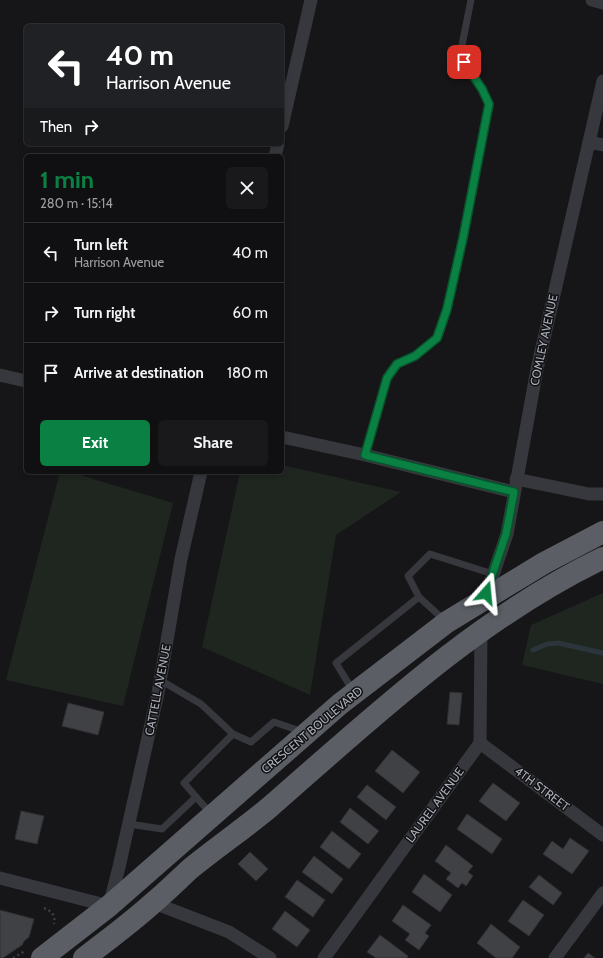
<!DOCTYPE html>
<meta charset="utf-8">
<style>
body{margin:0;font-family:Cabin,sans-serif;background:#19191b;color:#f1f3f6;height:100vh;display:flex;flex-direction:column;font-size:15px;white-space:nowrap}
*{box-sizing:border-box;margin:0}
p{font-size:13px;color:#9c9d9f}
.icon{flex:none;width:22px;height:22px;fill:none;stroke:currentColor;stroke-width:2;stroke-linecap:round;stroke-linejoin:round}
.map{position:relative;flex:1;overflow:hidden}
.drawer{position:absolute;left:24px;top:154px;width:260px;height:320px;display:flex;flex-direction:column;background:#101012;border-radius:6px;box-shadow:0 2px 6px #0003,0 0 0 1px #303032}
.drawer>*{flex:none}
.hud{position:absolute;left:24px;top:24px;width:260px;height:122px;border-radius:6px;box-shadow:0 2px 6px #0003,0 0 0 1px #303032;background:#202124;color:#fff;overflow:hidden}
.pin{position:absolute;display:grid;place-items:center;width:34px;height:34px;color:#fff;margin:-17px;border-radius:8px;box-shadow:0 2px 6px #0006}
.me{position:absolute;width:44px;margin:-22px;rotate:18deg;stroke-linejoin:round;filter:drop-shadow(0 0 3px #0008)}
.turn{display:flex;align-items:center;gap:14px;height:84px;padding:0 16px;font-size:18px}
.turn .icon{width:52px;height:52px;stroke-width:2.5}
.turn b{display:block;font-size:28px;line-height:34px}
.then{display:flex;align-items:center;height:38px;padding:0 16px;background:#0003;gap:8px;font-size:15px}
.round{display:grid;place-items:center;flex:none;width:42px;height:42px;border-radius:6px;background:#19191b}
.summary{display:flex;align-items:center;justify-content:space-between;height:68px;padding:0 16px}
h1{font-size:24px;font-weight:800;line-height:30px;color:#0b8043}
.action{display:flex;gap:8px;margin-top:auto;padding:8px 16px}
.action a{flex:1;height:46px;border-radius:6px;background:#0b8043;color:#fff;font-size:16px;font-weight:800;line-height:46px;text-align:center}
.action a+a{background:#19191b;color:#f1f3f6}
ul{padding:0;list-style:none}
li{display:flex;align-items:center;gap:12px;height:60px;padding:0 16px;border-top:1px solid #303032}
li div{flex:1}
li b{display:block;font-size:15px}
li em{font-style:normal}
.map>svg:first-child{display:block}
.green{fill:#1e261f}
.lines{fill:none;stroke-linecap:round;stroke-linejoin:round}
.stream{stroke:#2c353c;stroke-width:5}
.building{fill:#404145;stroke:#303034}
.path{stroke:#3d3f44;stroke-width:2.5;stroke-dasharray:2 3;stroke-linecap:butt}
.service{stroke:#37383d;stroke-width:7}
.minor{stroke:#37383d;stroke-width:13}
.trunk{stroke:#5b5e65;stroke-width:22}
.route-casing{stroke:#07532c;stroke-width:10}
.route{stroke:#0b8043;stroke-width:7}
.labels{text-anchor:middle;stroke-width:3;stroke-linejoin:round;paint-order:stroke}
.street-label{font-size:12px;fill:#a8adb8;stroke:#111113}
</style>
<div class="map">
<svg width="603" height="958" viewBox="0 0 603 958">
<rect width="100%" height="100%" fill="#161618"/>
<!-- green -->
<g class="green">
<polygon points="282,465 401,492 336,535 310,695 202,647 240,472 282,472"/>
<polygon points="60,472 70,472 173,503 123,706 6,680"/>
<polygon points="603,593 603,684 522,665 531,625"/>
</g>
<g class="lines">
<!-- stream -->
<polyline class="stream" points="533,650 547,644 558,643 603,653"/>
</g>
<!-- building -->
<g class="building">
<polygon points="450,692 462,693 459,725 447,724"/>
<polygon points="68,703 104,712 98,735 62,726"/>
<polygon points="392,750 420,772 403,793 375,771"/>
<polygon points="493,783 520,803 506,821 479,801"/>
<polygon points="367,785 396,807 386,820 357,797"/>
<polygon points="350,808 379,831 368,844 340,822"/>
<polygon points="21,811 44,816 37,844 15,839"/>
<polygon points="467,814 502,839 492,854 457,829"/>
<polygon points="332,831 361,854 349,869 320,847"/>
<polygon points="570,838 589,851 572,874 543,854 552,841 563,849"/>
<polygon points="446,845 473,866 468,872 473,876 466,886 462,883 458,888 446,879 451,873 435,861"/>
<polygon points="250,852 268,869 256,881 238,864"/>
<polygon points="314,856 343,879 332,894 302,872"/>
<polygon points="424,874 452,895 440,912 412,892"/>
<polygon points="539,875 562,893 553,905 529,887"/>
<polygon points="297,880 325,900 313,917 285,897"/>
<polygon points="523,900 544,915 529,936 508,921"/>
<polygon points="403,905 431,925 425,933 429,936 419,950 405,940 410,934 392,921"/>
<polygon points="0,910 34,919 29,937 24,941 22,945 3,958 0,958"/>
<polygon points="285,911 310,930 297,947 272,929"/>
<polygon points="491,924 520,947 512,958 496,958 477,943"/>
<polygon points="380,935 408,956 407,958 376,958 367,952"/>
<polygon points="588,953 595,958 584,958"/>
</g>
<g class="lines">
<!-- path -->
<g class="path">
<path d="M44,908C51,911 56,915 54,924"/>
<polyline points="13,958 25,951"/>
</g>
<!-- service -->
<g class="service">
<polyline points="365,455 387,379 397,364 415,356 437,338 447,309 463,238 489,104 482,89 464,62 462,45 471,0"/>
<polyline points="419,597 408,576 430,554 493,574"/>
<polyline points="160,680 201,704 233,734"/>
<polyline points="353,691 336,663 419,597 444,620"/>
<polyline points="211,814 184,783 233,734 251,742 274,722 303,732"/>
<polyline points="129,824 162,829 196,797"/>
</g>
<!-- minor -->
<g class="minor">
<polyline points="592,0 603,3"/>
<polyline points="282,126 311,0"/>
<polyline points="589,142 603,145"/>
<polyline points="275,156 278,144"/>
<polyline points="0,375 26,381"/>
<polyline points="282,437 365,455 514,492"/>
<polyline points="516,479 589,494 603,494"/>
<polyline points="485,598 507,534 537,369 603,81"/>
<polyline points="480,743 603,835"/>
<polyline points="0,878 109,906 119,867 158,693 181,559 201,472"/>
<polyline points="154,903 229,932 270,958"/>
<polyline points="324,958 480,743 481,631"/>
<polyline points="555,958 603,893"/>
</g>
<!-- trunk -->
<g class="trunk">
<polyline points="42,958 109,906 340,704 447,622 544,563 603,532"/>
<path d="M84,958C108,940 132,922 154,902C166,892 178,880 190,869C217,847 245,828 271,806C374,716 478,618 603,558"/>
</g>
</g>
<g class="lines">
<!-- route casing -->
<g class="route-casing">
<polyline id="route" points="464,62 482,89 489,104 463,238 447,309 437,338 415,356 397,364 387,378 365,455 514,492 506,534 486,593"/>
</g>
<!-- route -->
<use href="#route" class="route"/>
</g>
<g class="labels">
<!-- street labels -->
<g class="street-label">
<text transform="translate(544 340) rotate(-78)" y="4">COMLEY AVENUE</text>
<text transform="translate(158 690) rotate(-79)" y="4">CATTELL AVENUE</text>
<text transform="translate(312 730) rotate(-40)" y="4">CRESCENT BOULEVARD</text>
<text transform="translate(542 789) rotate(37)" y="4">4TH STREET</text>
<text transform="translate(435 805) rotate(-54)" y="4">LAUREL AVENUE</text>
</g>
</g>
</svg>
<div class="pin" style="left:464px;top:62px;background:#d93025"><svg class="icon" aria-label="arrive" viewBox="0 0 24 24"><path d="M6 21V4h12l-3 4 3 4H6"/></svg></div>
<svg class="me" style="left:486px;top:593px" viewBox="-20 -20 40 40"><path d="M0-17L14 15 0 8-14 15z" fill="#0b8043" stroke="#fff" stroke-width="4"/></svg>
<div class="hud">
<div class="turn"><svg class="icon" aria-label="left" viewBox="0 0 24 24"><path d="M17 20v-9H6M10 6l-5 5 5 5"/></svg><div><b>40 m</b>Harrison Avenue</div></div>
<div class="then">Then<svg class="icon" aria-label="right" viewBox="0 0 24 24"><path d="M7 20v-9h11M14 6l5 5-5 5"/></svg></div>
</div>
<section class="drawer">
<div class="summary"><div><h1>1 min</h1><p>280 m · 15:14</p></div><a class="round"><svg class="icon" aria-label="close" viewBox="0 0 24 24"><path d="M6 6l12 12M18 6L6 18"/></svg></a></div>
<ul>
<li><svg class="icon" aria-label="left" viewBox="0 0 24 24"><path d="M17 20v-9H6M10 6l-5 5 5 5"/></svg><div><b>Turn left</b><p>Harrison Avenue</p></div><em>40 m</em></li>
<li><svg class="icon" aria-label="right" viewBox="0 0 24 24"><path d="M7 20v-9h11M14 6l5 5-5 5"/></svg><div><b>Turn right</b></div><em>60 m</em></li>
<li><svg class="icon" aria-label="arrive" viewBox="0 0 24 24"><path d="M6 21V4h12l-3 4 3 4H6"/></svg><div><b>Arrive at destination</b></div><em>180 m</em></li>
</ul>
<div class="action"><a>Exit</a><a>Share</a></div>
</section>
</div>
